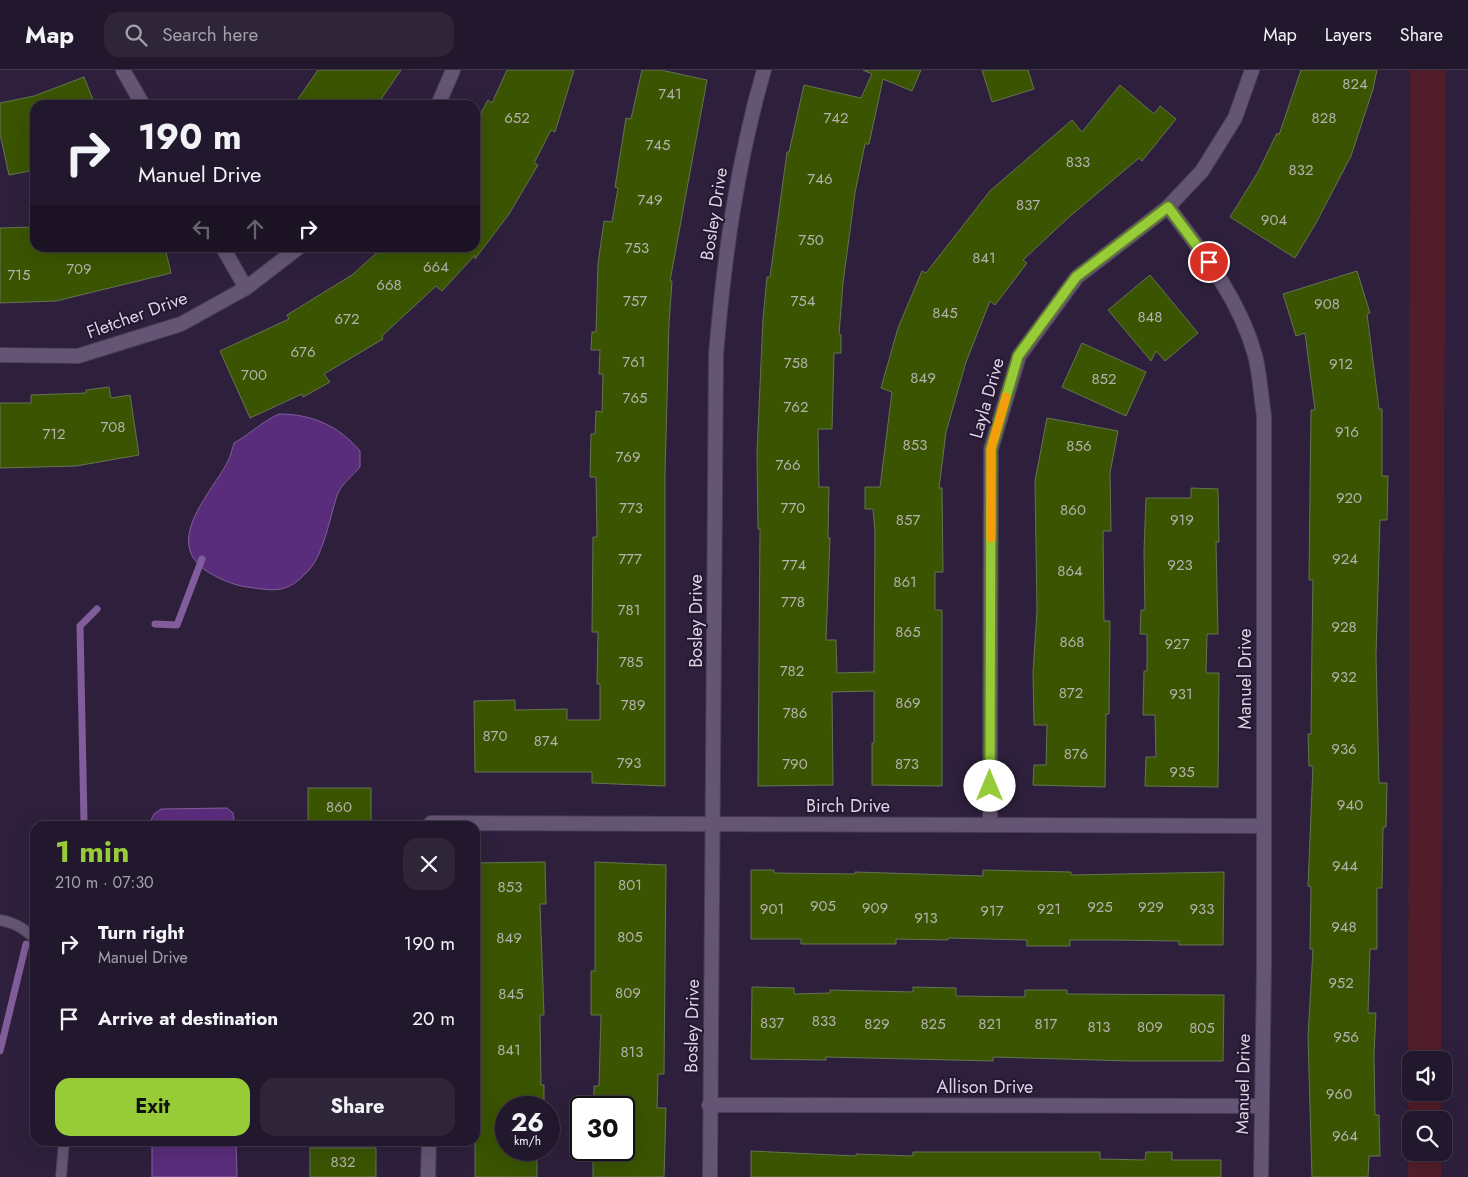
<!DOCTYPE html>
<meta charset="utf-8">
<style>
body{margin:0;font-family:Jost,sans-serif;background:#2e2539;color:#f1f3f6;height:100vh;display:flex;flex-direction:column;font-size:19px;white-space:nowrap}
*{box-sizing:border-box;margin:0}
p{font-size:16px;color:#a2a0aa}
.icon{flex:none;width:28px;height:28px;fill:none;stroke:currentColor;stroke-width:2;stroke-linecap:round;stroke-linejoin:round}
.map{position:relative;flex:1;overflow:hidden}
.details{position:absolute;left:30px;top:751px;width:450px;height:325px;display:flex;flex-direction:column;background:#22182d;border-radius:15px;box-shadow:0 5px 20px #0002,0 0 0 1px #3f3749}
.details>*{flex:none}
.banner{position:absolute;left:30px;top:30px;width:450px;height:152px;border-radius:15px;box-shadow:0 5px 20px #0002,0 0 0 1px #3f3749;background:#22182d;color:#f1f3f6;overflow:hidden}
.controls{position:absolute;left:1402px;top:981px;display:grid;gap:10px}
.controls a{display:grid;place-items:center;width:50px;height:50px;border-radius:10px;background:#22182d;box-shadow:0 5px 20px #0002,0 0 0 1px #3f3749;font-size:25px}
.speed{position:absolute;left:495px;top:1026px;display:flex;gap:10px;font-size:25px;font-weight:700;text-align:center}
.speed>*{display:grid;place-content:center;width:65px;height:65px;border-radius:50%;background:#22182d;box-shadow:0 5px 20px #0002,0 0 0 1px #3f3749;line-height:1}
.speed small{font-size:12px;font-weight:400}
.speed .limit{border:2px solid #111;border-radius:8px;background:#fff;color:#111}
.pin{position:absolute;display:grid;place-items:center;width:42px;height:42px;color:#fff;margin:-21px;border:2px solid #fff;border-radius:50%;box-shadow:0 1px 5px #0007}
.me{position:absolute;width:55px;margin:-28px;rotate:0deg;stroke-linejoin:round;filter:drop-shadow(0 0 4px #0008)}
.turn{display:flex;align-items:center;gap:18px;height:105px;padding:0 25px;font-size:22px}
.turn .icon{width:65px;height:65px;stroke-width:2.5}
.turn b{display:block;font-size:35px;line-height:42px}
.lanes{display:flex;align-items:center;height:48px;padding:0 25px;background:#0003;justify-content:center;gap:25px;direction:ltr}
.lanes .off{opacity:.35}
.round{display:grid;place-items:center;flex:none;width:52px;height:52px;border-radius:15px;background:#2e2539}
.summary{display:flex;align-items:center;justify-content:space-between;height:85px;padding:0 25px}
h1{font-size:30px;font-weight:700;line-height:38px;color:#97cc38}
.cta{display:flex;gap:10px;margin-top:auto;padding:10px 25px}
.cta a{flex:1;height:58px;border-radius:15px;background:#97cc38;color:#111;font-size:20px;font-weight:700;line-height:58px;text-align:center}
.cta a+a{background:#2e2539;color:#f1f3f6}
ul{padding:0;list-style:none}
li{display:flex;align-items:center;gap:15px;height:75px;padding:0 25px}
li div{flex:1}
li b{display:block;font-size:19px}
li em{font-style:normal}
header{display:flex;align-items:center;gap:30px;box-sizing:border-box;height:70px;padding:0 25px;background:#22182d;border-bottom:1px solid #3f3749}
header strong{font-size:24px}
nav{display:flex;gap:28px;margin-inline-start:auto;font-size:18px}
.search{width:350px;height:45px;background:#2e2539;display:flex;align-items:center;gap:12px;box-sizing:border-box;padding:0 18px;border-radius:15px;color:#a2a0aa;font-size:19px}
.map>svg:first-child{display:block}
.green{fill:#521d2a}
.water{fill:#5a2d7c;stroke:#815e9b}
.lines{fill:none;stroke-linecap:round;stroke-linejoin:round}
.stream{stroke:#815e9b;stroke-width:7}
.building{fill:#3a5402;stroke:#657352}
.service-casing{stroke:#4a3d54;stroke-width:12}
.minor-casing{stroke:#4a3d54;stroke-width:16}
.service{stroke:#655574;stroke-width:10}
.minor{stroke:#655574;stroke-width:14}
.route-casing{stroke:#628524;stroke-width:12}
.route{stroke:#97cc38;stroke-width:9}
.slow{stroke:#f59e0b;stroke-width:9}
.labels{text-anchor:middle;stroke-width:4;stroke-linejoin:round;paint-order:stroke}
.number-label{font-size:15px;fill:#b3b2ac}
.street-label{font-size:18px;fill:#dbd2e4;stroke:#251631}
</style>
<header>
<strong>Map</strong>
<div class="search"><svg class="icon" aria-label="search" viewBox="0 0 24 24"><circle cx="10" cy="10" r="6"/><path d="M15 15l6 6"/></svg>Search here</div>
<nav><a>Map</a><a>Layers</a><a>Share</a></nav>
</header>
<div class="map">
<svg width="1468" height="1107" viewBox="0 0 1468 1107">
<rect width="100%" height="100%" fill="#2e203c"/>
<!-- green -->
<polygon class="green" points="1410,0 1446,0 1441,990 1411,990 1411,1022 1441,1023 1441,1050 1411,1050 1411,1082 1441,1083 1441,1107 1408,1107"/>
<!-- water -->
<g class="water">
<path d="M279,344C312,344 339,356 360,381V397C353,405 342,414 338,423C330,445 324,485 308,501C287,524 275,521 247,517C233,515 220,509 208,502C161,472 212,423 228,391C231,385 232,379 234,373C250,364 263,351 279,344Z"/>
<polygon points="227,738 233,743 235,756 148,756 154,744 161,739"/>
<polygon points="152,1071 236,1071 237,1107 152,1107"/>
</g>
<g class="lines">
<!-- stream -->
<g class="stream">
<polyline points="155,554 177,555 202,489"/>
<polyline points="81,756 84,751 80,556 97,539"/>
<polyline points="34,844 35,842"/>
<polyline points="0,981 26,874"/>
</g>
</g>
<!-- building -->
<g class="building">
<polygon points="318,0 401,0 377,35 294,35"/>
<polygon points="507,0 574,0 555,62 551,60 534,93 538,95 509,144 475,189 475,185 442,221 436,216 382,266 383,269 324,304 330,312 303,327 302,324 250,348 220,281 289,249 287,245 352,205 382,178 475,178 475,54 488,30 492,33"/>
<polygon points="642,0 661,0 707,10 670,211 672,211 669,254 665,403 665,716 592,713 592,702 475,702 474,631 515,630 515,640 567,639 567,650 600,650 600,614 597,614 598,562 592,562 593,467 597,467 596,407 590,407 591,364 595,364 596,341 602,342 603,304 599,304 600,280 591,280 592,262 596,262 598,194 604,151 612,152 618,118 615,117 626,48 631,49"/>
<polygon points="863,0 921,0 912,21 883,9 869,74 865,74 855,123 843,213 839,264 841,265 841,283 834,283 832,359 818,359 819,417 829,417 828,468 830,468 826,570 836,570 837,603 874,602 875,461 873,439 865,439 865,417 880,417 892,322 881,318 898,258 922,201 926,203 990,121 1072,50 1082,62 1120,15 1154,44 1160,36 1176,49 1142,91 1139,88 1068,148 1023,190 1027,193 995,235 990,231 966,292 946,362 939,418 942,418 943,502 935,502 935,540 942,540 942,716 872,715 872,673 874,673 874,621 832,622 833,715 758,716 760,459 758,459 757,382 763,249 767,207 770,207 787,82 789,82 804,15 861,28 872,4"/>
<polygon points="982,0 1028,0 1034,19 992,32"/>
<polygon points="1301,0 1377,0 1373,19 1351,86 1316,153 1295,188 1230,147 1258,102 1277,63 1279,65"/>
<polygon points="84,7 95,35 35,35 35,100 9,105 0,64 0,33 34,26"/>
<polygon points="35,157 35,178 165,178 171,203 56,231 0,233 0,158"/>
<polygon points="1357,201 1370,243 1367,244 1379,339 1382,339 1382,406 1388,406 1387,450 1380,450 1376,585 1379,713 1387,713 1386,757 1383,757 1382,818 1377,818 1377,879 1370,879 1368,943 1376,943 1374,985 1375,1045 1379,1045 1380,1086 1369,1086 1368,1107 1312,1107 1308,967 1313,879 1310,879 1311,817 1308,816 1313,696 1309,696 1308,664 1311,664 1312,572 1313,510 1309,510 1311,340 1315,340 1305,263 1296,266 1283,224"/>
<polygon points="1150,205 1198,263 1165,291 1156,281 1151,291 1108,240"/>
<polygon points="1082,273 1146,302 1126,346 1062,317"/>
<polygon points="109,317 111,328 130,325 139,385 76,396 0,398 0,333 31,333 31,325 86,323 86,320"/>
<polygon points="1047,348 1118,361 1110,403 1111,461 1103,461 1104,551 1110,551 1109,644 1106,644 1105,717 1033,715 1034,695 1046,695 1047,655 1034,655 1033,603 1037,541 1035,411"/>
<polygon points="1191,418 1218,419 1219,472 1216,472 1218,564 1207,564 1206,603 1219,603 1218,717 1145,716 1146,687 1156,687 1155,645 1143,645 1144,601 1147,601 1147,564 1140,564 1141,540 1145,540 1144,481 1146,428 1191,428"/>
<rect x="308" y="718" width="63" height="38"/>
<polygon points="545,792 546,834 540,834 544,945 540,945 541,1015 544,1015 544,1038 506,1038 506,1080 537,1080 537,1107 475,1107 475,1035 477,1035 477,960 480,960 475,793"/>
<polygon points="595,792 666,795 664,1004 658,1004 657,1038 666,1038 664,1107 593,1107 593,1080 624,1080 624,1038 594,1038 594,1016 599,1016 601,945 591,945 591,901 595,901"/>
<polygon points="751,800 774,800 774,803 855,804 855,802 983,806 983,800 1071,802 1071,805 1224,802 1223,875 1179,875 1179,871 1112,870 1070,870 1070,876 1027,876 1027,870 948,868 948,870 896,869 896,874 801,874 801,869 751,869"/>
<polygon points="752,917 794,918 794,924 830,923 830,920 913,922 913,917 956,918 956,926 1025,927 1025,920 1067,920 1067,924 1224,925 1223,991 1130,991 993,987 993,991 826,987 826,990 751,989"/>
<rect x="310" y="1078" width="66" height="29"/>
<polygon points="751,1081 856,1086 856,1084 913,1086 913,1082 1100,1082 1100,1089 1145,1090 1146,1082 1172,1082 1172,1090 1221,1090 1221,1107 751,1107"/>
</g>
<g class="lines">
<!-- service casing -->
<g class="service-casing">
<g id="service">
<path d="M0,850C15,853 24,858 35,869"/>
<polyline points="61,1107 64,1071"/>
</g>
</g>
<!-- minor casing -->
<g class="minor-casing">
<g id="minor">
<polyline points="123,0 143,35"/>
<polyline points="438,35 453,0"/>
<path d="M1168,137C1203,183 1239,228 1255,285C1260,305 1261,326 1264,346V897L1261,1107"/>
<polyline points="223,178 246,218"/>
<polyline points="0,285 78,286 181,254 246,218 298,178"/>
<polyline points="990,755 991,379 1019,286 1077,207 1168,137 1202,101 1235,48 1252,0"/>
<polyline points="431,756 431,753 1264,756"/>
<polyline points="709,1035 1261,1036"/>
<polyline points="428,1107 429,1071"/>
<path d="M710,1107L716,285C724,188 737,93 764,0"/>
</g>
</g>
<!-- service -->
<use href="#service" class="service"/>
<!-- minor -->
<use href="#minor" class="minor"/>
</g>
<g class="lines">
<!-- route casing -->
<g class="route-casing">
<polyline id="route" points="990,716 991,379 1018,286 1076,207 1168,137 1209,192"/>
</g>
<!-- route -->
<use href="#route" class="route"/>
<!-- slow -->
<polyline class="slow" points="991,468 991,379 1006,327"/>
</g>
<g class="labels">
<!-- number labels -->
<g class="number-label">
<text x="1355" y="19">824</text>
<text x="670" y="29">741</text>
<text x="517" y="53">652</text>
<text x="836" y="53">742</text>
<text x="1324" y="53">828</text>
<text x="658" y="80">745</text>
<text x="1078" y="97">833</text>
<text x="1301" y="105">832</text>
<text x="820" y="114">746</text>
<text x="650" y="135">749</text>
<text x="1028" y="140">837</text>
<text x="1274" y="155">904</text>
<text x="811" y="175">750</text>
<text x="637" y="183">753</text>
<text x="984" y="193">841</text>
<text x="436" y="202">664</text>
<text x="79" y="204">709</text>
<text x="19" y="210">715</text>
<text x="389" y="220">668</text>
<text x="635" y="236">757</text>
<text x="803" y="236">754</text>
<text x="1327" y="239">908</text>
<text x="945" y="248">845</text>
<text x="1150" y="252">848</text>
<text x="347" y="254">672</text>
<text x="303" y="287">676</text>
<text x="634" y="297">761</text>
<text x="796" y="298">758</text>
<text x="1341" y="299">912</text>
<text x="254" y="310">700</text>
<text x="923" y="313">849</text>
<text x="1104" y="314">852</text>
<text x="635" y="333">765</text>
<text x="796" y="342">762</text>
<text x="113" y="362">708</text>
<text x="1347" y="367">916</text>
<text x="54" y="369">712</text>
<text x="915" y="380">853</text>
<text x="1079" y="381">856</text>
<text x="628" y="392">769</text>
<text x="788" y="400">766</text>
<text x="1349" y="433">920</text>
<text x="631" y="443">773</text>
<text x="793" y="443">770</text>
<text x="1073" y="445">860</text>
<text x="908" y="455">857</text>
<text x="1182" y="455">919</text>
<text x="630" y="494">777</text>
<text x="1345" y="494">924</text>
<text x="794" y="500">774</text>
<text x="1180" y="500">923</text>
<text x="1070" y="506">864</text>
<text x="905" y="517">861</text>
<text x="793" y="537">778</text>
<text x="629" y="545">781</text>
<text x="1344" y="562">928</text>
<text x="908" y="567">865</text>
<text x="1072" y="577">868</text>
<text x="1177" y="579">927</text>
<text x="631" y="597">785</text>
<text x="792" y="606">782</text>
<text x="1344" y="612">932</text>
<text x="1071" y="628">872</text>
<text x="1181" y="629">931</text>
<text x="908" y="638">869</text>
<text x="633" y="640">789</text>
<text x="795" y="648">786</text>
<text x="495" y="671">870</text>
<text x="546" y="676">874</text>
<text x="1344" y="684">936</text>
<text x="1076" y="689">876</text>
<text x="629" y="698">793</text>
<text x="795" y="699">790</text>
<text x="907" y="699">873</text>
<text x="1182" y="707">935</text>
<text x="1350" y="740">940</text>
<text x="339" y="742">860</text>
<text x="1345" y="801">944</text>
<text x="630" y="820">801</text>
<text x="510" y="822">853</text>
<text x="823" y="841">905</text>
<text x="1100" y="842">925</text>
<text x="1151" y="842">929</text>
<text x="875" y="843">909</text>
<text x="772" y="844">901</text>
<text x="1049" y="844">921</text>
<text x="1202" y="844">933</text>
<text x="992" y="846">917</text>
<text x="926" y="853">913</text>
<text x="1344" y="862">948</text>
<text x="630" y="872">805</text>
<text x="509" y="873">849</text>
<text x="1341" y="918">952</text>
<text x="628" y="928">809</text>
<text x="511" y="929">845</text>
<text x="824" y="956">833</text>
<text x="772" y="958">837</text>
<text x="877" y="959">829</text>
<text x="933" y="959">825</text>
<text x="990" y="959">821</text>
<text x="1046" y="959">817</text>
<text x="1099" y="962">813</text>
<text x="1150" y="962">809</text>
<text x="1202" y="963">805</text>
<text x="1346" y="972">956</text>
<text x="509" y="985">841</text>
<text x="632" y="987">813</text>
<text x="1339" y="1029">960</text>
<text x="1345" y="1071">964</text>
<text x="343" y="1097">832</text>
</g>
<!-- street labels -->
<g class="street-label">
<text transform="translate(714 144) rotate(-81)" y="6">Bosley Drive</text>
<text transform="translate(137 245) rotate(-20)" y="6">Fletcher Drive</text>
<text transform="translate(987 328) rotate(-74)" y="6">Layla Drive</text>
<text transform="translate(696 551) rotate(-90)" y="6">Bosley Drive</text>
<text transform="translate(1245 609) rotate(-90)" y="6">Manuel Drive</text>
<text x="848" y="742">Birch Drive</text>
<text transform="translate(692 956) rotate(-89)" y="6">Bosley Drive</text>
<text transform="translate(1243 1014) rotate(-89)" y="6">Manuel Drive</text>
<text x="985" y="1023">Allison Drive</text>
</g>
</g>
</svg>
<div class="controls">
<a><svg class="icon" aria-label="sound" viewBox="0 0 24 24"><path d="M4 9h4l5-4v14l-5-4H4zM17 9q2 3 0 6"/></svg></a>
<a><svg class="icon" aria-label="search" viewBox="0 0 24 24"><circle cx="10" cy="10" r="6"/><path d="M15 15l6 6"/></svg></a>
</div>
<div class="speed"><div>26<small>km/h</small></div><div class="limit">30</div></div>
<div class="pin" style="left:1209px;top:192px;background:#d93025"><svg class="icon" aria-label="arrive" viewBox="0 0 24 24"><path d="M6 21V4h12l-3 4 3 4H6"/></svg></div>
<svg class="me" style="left:990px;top:716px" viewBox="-20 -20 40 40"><circle r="19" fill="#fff"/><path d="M0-13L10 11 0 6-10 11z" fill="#97cc38"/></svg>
<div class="banner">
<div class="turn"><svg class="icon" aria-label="right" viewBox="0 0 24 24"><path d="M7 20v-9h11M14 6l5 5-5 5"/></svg><div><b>190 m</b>Manuel Drive</div></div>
<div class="lanes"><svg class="icon off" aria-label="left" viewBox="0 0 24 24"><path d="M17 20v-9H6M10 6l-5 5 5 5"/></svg><svg class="icon off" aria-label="ahead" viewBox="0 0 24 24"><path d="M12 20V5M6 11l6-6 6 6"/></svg><svg class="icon" aria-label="right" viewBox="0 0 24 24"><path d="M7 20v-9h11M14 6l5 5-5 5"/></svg></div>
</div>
<section class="details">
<div class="summary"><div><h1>1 min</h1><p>210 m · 07:30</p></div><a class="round"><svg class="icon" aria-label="close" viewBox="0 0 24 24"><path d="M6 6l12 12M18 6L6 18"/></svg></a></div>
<ul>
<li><svg class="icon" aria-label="right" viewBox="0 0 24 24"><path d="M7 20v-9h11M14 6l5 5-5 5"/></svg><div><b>Turn right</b><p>Manuel Drive</p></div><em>190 m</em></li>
<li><svg class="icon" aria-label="arrive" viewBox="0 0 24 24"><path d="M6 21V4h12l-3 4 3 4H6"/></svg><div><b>Arrive at destination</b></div><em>20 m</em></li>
</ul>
<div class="cta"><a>Exit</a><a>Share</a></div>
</section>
</div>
